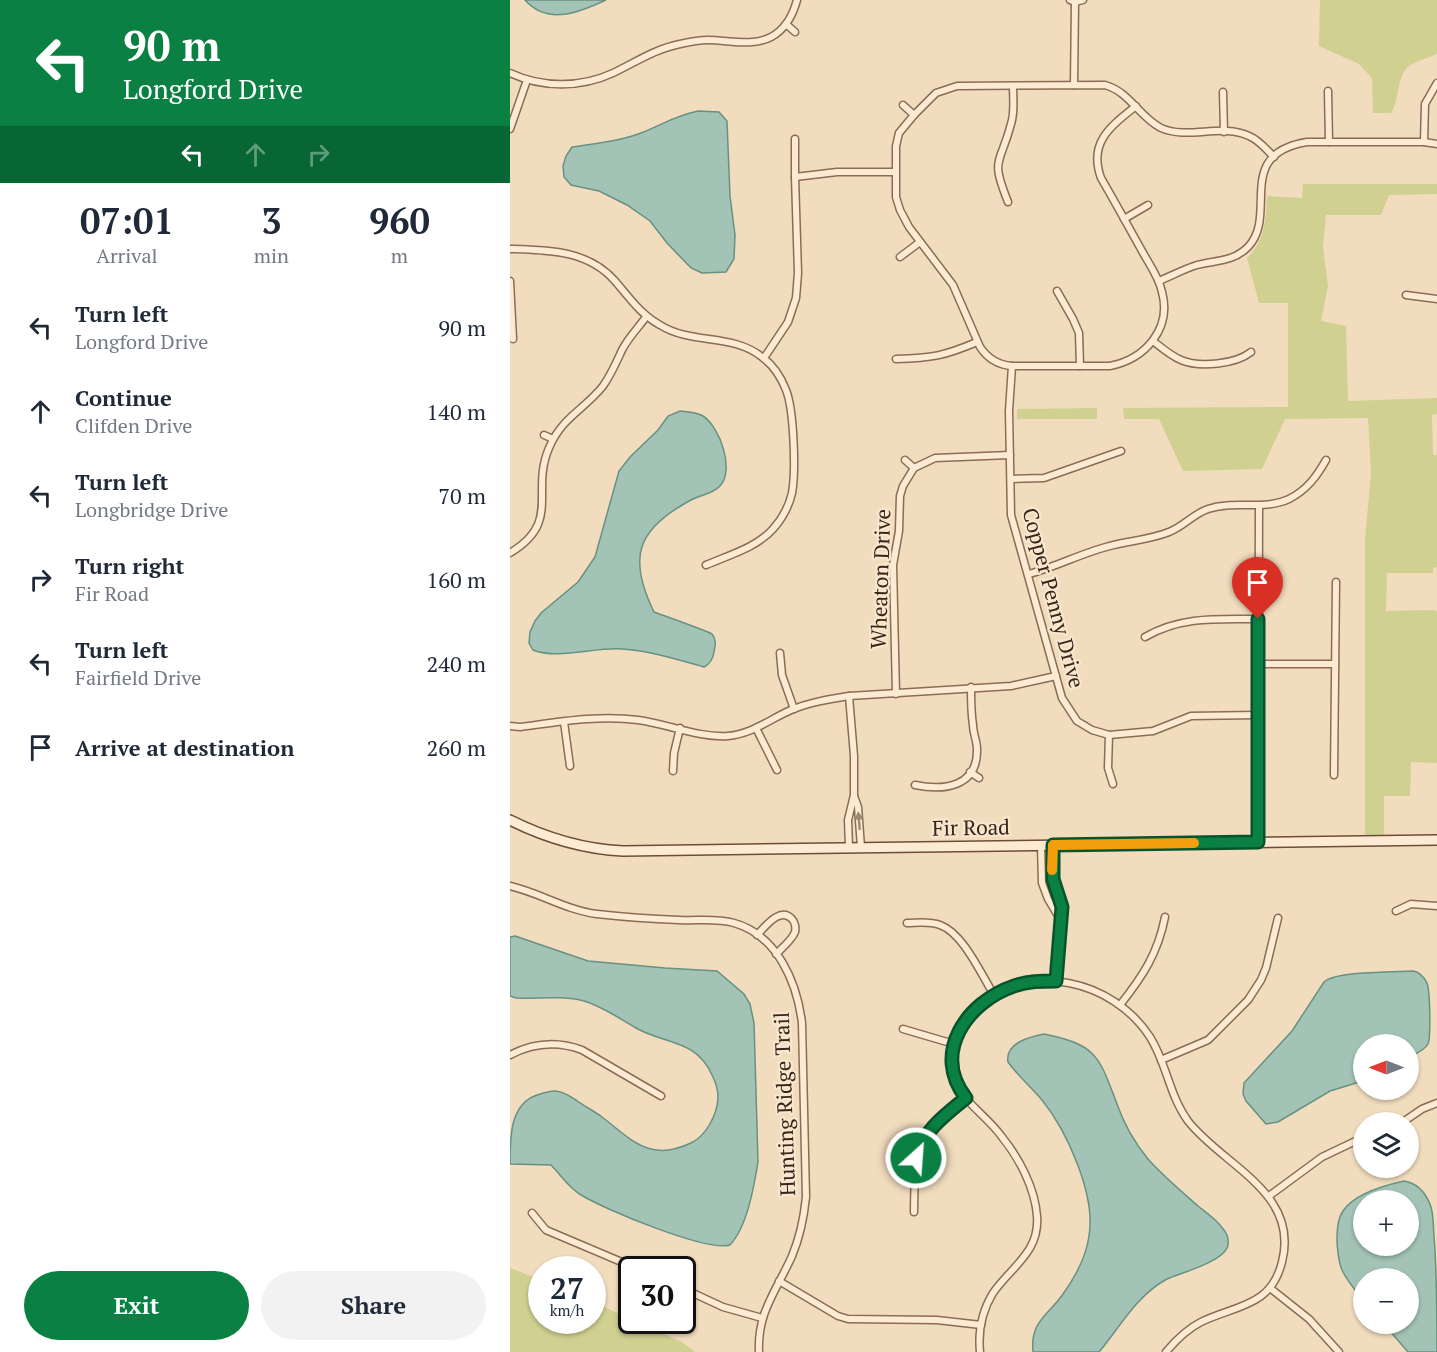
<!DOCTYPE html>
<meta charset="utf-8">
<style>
body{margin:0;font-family:"PT Serif",serif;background:#f2f2f3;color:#1f2937;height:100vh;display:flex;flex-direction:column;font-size:22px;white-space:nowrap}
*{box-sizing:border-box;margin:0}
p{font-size:20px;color:#747a83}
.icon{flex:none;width:33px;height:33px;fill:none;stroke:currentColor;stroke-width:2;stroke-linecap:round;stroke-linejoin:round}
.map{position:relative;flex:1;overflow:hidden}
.panel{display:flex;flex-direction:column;background:#fff;width:510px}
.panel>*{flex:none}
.hud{background:#0b8043;color:#fff;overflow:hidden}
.needle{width:39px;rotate:270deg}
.tools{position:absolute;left:843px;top:1034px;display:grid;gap:12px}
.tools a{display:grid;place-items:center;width:66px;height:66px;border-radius:50%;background:#fff;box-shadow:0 2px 4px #0004;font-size:30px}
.speed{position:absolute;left:18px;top:1256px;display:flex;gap:12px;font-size:30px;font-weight:700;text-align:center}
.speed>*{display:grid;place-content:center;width:78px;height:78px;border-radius:50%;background:#fff;box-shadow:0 2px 4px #0004;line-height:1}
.speed small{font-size:15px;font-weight:400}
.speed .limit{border:3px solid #111;border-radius:9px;background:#fff;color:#111}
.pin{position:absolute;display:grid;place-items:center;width:51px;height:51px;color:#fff;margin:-62px -26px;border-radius:50% 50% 50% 0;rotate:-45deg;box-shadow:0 0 6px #0007}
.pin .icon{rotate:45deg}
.me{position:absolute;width:66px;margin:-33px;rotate:26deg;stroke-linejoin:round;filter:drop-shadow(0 0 4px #0008)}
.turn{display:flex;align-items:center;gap:21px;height:126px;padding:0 24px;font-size:27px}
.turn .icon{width:78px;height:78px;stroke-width:2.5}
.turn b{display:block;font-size:42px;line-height:51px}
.lanes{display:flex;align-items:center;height:57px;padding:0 24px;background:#0003;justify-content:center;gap:30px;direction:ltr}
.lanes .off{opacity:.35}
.eta{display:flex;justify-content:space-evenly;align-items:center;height:102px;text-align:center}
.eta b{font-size:36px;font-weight:700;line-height:42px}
.primary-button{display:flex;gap:12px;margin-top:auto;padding:12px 24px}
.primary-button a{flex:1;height:69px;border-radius:36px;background:#0b8043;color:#fff;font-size:24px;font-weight:700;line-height:69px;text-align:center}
.primary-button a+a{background:#f2f2f3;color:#1f2937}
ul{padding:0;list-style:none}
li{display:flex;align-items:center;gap:18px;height:84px;padding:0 24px}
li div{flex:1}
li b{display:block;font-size:22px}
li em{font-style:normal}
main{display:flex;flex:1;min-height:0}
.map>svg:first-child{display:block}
.green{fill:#d0d091}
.water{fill:#a2c3b5;stroke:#689182;stroke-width:1.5;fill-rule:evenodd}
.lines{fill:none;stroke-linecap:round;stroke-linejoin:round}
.street-casing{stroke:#8b6c55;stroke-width:9}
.secondary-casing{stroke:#6d4d38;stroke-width:12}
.street{stroke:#fcead2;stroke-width:6}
.secondary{stroke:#fcead2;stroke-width:9}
.oneway{fill:#9a8876}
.route-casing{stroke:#07532c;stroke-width:15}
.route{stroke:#0b8043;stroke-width:10}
.slow{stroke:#f59e0b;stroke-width:10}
.labels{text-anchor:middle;stroke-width:4.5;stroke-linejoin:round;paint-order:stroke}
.street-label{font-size:21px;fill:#39261b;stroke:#f8e7ce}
</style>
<main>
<section class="panel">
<div class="hud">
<div class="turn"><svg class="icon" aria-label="left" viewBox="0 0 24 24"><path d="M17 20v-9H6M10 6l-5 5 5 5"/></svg><div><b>90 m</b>Longford Drive</div></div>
<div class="lanes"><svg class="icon" aria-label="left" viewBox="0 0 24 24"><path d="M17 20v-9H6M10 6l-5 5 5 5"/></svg><svg class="icon off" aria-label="ahead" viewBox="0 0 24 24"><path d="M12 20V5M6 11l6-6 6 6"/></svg><svg class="icon off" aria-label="right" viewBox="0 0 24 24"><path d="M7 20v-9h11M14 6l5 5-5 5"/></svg></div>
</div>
<div class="eta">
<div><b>07:01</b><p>Arrival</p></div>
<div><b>3</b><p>min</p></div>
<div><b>960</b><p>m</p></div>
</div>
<ul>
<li><svg class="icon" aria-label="left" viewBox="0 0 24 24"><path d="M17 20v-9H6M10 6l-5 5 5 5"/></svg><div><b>Turn left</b><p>Longford Drive</p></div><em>90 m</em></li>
<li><svg class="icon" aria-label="ahead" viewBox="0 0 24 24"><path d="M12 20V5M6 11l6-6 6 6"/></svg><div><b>Continue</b><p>Clifden Drive</p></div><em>140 m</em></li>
<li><svg class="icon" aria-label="left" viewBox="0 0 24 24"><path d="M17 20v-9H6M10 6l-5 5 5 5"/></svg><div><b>Turn left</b><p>Longbridge Drive</p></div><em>70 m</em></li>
<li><svg class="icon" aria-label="right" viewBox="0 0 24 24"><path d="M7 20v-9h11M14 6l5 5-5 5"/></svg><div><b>Turn right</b><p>Fir Road</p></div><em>160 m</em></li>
<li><svg class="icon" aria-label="left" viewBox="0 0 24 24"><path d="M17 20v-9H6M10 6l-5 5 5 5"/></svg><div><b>Turn left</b><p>Fairfield Drive</p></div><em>240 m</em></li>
<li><svg class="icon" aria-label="arrive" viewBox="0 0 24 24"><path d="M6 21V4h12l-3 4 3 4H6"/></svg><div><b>Arrive at destination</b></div><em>260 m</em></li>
</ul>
<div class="primary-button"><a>Exit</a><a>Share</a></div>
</section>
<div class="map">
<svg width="927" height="1352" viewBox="0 0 927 1352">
<rect width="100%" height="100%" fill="#f2dcbe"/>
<!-- green -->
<g class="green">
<path d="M810,0H927V54C918,58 903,62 897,68C886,79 890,100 881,113H863L862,78L849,64L809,46Z"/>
<path d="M793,184H927V194L879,195L871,215H816L813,247L818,286L811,321L836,326L838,401L927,398V414L922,415L923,455H927V567L923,568V573H877L876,611L925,610L927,612V763L901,762L900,796H874V836L855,837V539L861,473L858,418L775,419L752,469L673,471L649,419H614L613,408L778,407V303H749L737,258C755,241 756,220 757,196L792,198Z"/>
<polygon points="587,408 587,419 507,419 507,409"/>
<polygon points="0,1268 31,1280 32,1320 82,1320 83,1302 172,1342 185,1352 0,1352"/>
</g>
<!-- water -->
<g class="water">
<path d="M15,0H96C70,12 38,26 15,0Z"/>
<path d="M188,111L209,112L217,121L220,196L225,235L224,259L216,272L192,273L181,268L157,243L140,221L117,205L89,191L61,185L54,177L53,166L56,156L62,147C84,144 110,141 131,133C151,125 167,115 188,111Z"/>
<path d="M170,411C178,412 186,412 193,416C210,427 225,470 210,486C203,494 190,495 181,500C127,529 117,557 144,612C152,615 200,632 202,634C207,640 205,646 204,652C203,659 200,664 194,667C166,659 140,651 112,649C84,647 48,660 23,650L19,643L20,632L25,621L31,613L68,582L85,557L109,471L120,457L148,430L158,416Z"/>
<path d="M5,936L78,961L155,968L207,971L234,994L240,1004L244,1023L248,1162C244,1187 237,1227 220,1245C196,1252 94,1209 71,1195C58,1187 51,1175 41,1165L0,1164C0,1137 0,1104 27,1095C33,1093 39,1091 45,1091C53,1091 59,1096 66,1100C74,1106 84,1111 92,1117C108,1129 122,1144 141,1149C155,1153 168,1149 181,1143C196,1136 207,1115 208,1098C208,1091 206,1083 203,1077C187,1039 156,1045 126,1028C110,1019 92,1006 74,1001C52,995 28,999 6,998L0,996V937Z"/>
<path d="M903,971C909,972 914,977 917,983C920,990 921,1037 918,1044C914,1051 905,1054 899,1057L898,1044H854L853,1081L820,1091L768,1122L756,1124L736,1101L733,1094L734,1083L782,1031L814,982C826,971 885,972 903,971Z"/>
<path d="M534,1034C588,1045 589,1057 607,1104C614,1124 624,1142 638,1159C653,1176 671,1191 688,1206C698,1214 711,1223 717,1235C718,1238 719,1245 717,1248C711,1262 671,1273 657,1279C627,1295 610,1327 589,1352H523C520,1321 538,1316 553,1294C566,1276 576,1258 579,1236C586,1195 557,1131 532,1100C521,1087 508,1076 498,1062C495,1043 519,1037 534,1034Z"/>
<path d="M894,1181C907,1183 915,1192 920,1204C924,1214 923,1226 924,1236C927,1275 927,1313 927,1352H898L873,1323H898V1278H854L853,1300C846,1291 837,1281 832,1270C828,1261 828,1252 827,1243C827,1232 827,1220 833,1211C844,1194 876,1185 894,1181ZM854,1200H898V1245H854Z"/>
</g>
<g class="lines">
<!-- street casing -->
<g class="street-casing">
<g id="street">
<polyline points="560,0 565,2 573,0"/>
<polyline points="276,24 285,32"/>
<path d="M0,73C32,88 71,88 103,73C126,62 145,49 170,44C179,42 189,40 198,40C219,40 242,47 261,37C276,29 283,15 287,0"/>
<polyline points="564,85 565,2"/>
<polyline points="818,91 819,142"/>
<polyline points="713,92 714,132"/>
<polyline points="393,105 404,115"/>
<path d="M626,106C601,126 578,142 591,178C605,202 618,226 632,251C639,264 649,277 652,292C662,329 635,359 600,366H502C488,365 478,359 470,347L443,285L399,227L390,210L386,197V146L389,133L404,115L426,93L447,86L595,85C620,92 629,117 651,128C678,140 712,123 739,136C749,140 756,149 764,157"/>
<polyline points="0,129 17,80"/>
<polyline points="914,142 915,104 927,83"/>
<polyline points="285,177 327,172 385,172"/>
<path d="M498,202C480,157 490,166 501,124C505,112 503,98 503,86"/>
<polyline points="614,219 638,205"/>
<path d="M0,249C38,250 78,250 105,281C119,297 130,314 150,325C182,345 222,333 252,357C263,365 271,377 276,390C284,410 286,471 282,493C279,506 272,519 263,529C246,548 219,555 196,565"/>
<polyline points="390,257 410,242"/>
<polyline points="0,281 3,339"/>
<path d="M649,281C661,276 674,269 687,265C706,260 723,262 738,247C769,215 723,154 797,142H914L927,144"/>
<polyline points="547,291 563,319 569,333 570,366"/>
<polyline points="896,295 927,299"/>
<path d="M643,341C652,348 661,356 671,360C690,368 726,364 741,352"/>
<polyline points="254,358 278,322 286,298 288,273 285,177 285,139"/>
<path d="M386,359C422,358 434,356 467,342"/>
<polyline points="502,366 499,411 501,515 552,698 567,721 582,730 599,735 643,731 681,716 748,715"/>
<polyline points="34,435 43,439"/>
<polyline points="395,460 404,468"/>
<polyline points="501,479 534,478 611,451"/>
<path d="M0,553C52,522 20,492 39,448C52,417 74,410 93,386C101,375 106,363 112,350C118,338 128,328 136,317"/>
<path d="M519,574C545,567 570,554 596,547C617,541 639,540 659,532C673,527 683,514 698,509C724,500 753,511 779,499C797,490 807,476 816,460"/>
<path d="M635,637C671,616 708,619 748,619"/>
<polyline points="270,653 272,675 284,709"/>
<polyline points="748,664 825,664"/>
<polyline points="386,694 383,565 389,531 390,496 393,486 404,468 425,458 500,455"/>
<polyline points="339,696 344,756 344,795 338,820 339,847"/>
<polyline points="54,722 60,766"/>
<path d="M0,726L10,727C49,722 89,715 128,720C158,724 189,738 218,736C242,734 260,719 281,710C300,702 320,699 339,696L501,686L546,676"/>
<polyline points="246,728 267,770"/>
<polyline points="599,735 598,768 603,784"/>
<polyline points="163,771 164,753 170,728"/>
<polyline points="460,772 469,778"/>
<polyline points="824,775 826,582"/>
<path d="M405,785C434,791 468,787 467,749C467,741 463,733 463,725C461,713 461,700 461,687"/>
<polyline points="344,796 348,807 351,847"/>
<polyline points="748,842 749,506"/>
<polyline points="531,845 532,883 538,899 550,919"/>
<polyline points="543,845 543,879 552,907 546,981"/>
<path d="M0,886C30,893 56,910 87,914C114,917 142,919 169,920C188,921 206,918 224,923C267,935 287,982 292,1023L296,1197C294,1217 290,1237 282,1256C267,1290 247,1312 249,1352"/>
<polyline points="886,911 901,904 927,906"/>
<path d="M397,923C407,923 419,921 430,925C453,933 471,974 484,995"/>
<path d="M247,935C255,927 270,906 282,919C285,922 286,928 285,932C282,940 272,948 266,954"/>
<path d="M610,1005C633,976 648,953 655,917"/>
<polyline points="393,1029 444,1044"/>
<path d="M0,1055C23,1043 48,1041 72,1050L151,1096"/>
<polyline points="651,1060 698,1040 738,1000 751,980 756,968 768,918"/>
<polyline points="893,1122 912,1109 927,1103"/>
<polyline points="759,1196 812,1157 854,1137"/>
<path d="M404,1212C405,1148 404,1139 456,1098"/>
<polyline points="22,1213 36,1230 128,1269"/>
<polyline points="269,1281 328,1316 338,1319 427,1320 471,1325"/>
<polyline points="172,1288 213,1307 252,1318"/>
<polyline points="760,1288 799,1319 829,1352"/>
<path d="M470,1352C468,1332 472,1311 483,1293C501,1267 530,1252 527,1216C525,1188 509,1158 492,1137C480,1120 462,1108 451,1092C433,1064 444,1030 467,1008C519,960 603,980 640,1037C657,1064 659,1095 678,1121C713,1166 790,1192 772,1262C761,1307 726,1305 691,1322C677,1329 666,1340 656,1352"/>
</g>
</g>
<!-- secondary casing -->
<g class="secondary-casing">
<path id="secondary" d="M0,820C36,838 73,849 113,851L927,840"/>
</g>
<!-- street -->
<use href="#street" class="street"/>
<!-- secondary -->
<use href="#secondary" class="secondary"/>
</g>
<!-- one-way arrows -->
<defs><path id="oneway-solid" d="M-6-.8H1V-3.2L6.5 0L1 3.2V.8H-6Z" transform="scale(1.5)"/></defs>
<use class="oneway" href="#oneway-solid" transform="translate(349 821) rotate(-95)"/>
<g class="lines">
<!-- route casing -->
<g class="route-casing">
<path id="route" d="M406,1158C413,1131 435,1115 456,1098C421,1053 457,1002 504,986C518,981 531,981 546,981L552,907L543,879V845L748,842V619"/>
</g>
<!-- route -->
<use href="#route" class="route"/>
<!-- slow -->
<polyline class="slow" points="542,870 543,845 684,843"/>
</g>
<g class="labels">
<!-- street labels -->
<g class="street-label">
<text transform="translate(371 579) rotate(-88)" y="7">Wheaton Drive</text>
<text transform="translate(543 598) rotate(75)" y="7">Copper Penny Drive</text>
<text transform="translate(461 828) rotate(-1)" y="7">Fir Road</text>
<text transform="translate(275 1104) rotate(-92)" y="7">Hunting Ridge Trail</text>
</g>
</g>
</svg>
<div class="tools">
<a><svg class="needle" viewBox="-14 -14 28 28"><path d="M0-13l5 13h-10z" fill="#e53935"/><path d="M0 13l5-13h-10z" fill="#747a83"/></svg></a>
<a><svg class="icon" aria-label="layers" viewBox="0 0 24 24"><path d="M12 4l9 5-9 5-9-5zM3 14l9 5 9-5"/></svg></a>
<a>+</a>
<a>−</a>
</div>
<div class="speed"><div>27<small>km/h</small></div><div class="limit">30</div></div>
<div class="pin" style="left:748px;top:619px;background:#d93025"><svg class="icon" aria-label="arrive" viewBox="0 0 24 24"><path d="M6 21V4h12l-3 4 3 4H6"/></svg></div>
<svg class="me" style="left:406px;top:1158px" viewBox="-20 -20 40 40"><circle r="17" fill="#0b8043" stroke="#fff" stroke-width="3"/><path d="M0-11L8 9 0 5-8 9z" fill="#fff"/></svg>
</div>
</main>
